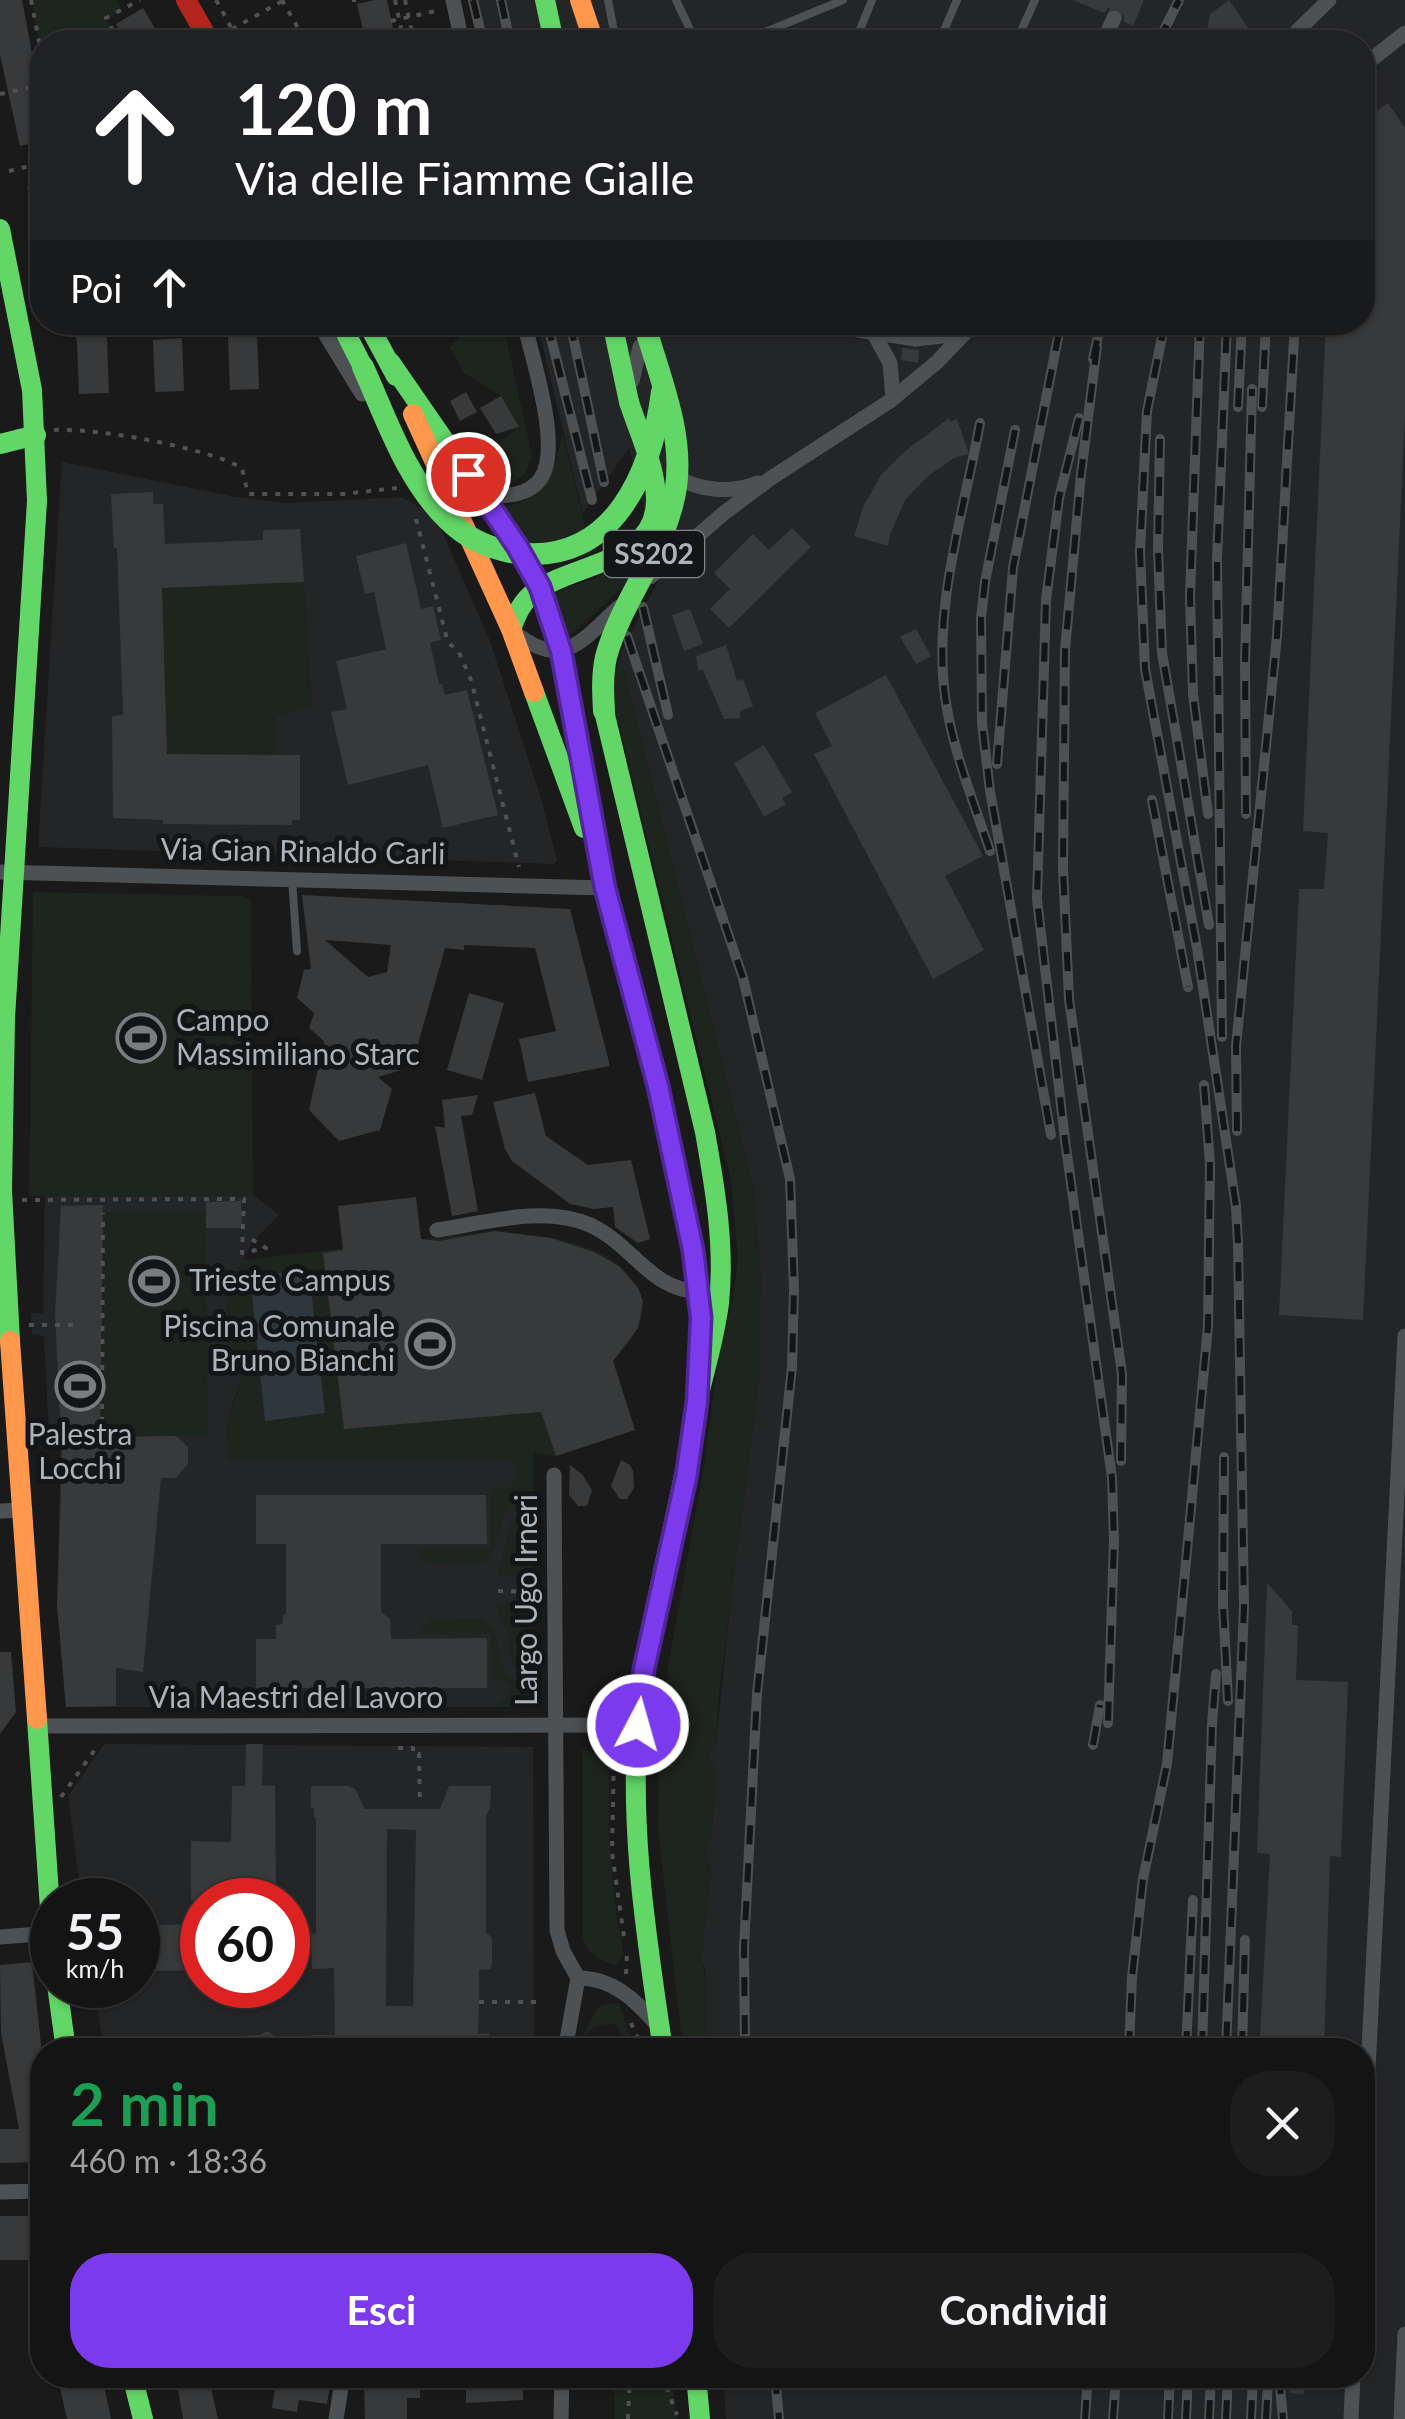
<!DOCTYPE html>
<html lang="it">
<meta charset="utf-8">
<style>
body{margin:0;font-family:Lato,sans-serif;background:#1d1d1d;color:#f1f3f6;height:100vh;display:flex;flex-direction:column;font-size:38px;white-space:nowrap}
*{box-sizing:border-box;margin:0}
p{font-size:32px;color:#9d9ea0}
.icon{flex:none;width:55px;height:55px;fill:none;stroke:currentColor;stroke-width:2;stroke-linecap:round;stroke-linejoin:round}
.map{position:relative;flex:1;overflow:hidden}
.side{position:absolute;left:30px;top:2038px;width:1345px;height:350px;display:flex;flex-direction:column;background:#141414;border-radius:40px;box-shadow:0 2px 8px #0004,0 0 0 2px #333334}
.side>*{flex:none}
.banner{position:absolute;left:30px;top:30px;width:1345px;height:305px;border-radius:40px;box-shadow:0 2px 8px #0004,0 0 0 2px #333334;background:#202124;color:#fff;overflow:hidden}
.speed{position:absolute;left:30px;top:1878px;display:flex;gap:20px;font-size:50px;font-weight:700;text-align:center}
.speed>*{display:grid;place-content:center;width:130px;height:130px;border-radius:50%;background:#141414;box-shadow:0 2px 8px #0004,0 0 0 2px #333334;line-height:1}
.speed small{font-size:25px;font-weight:400}
.speed .limit{border:15px solid #d22;background:#fff;color:#111}
.pin{position:absolute;display:grid;place-items:center;width:85px;height:85px;color:#fff;margin:-42px;border:5px solid #fff;border-radius:50%;box-shadow:0 2px 10px #0007}
.me{position:absolute;width:110px;margin:-55px;rotate:6deg;stroke-linejoin:round;filter:drop-shadow(0 0 8px #0008)}
.turn{display:flex;align-items:center;gap:35px;height:210px;padding:0 40px;font-size:45px}
.turn .icon{width:130px;height:130px;stroke-width:2.5}
.turn b{display:block;font-size:70px;line-height:85px}
.then{display:flex;align-items:center;height:95px;padding:0 40px;background:#0003;gap:20px;font-size:38px}
.round{display:grid;place-items:center;flex:none;width:105px;height:105px;border-radius:40px;background:#1d1d1d}
.head{display:flex;align-items:center;justify-content:space-between;height:170px;padding:0 40px}
h1{font-size:60px;font-weight:700;line-height:75px;color:#1e9e55}
.cta{display:flex;gap:20px;margin-top:auto;padding:20px 40px}
.cta a{flex:1;height:115px;border-radius:40px;background:#7c3aed;color:#fff;font-size:40px;font-weight:700;line-height:115px;text-align:center}
.cta a+a{background:#1d1d1d;color:#f1f3f6}
.map>svg:first-child{display:block}
.built{fill:#242527;fill-rule:evenodd}
.green{fill:#1e241e}
.water{fill:#2e383c}
.building{fill:#38393a;fill-rule:evenodd}
.lines{fill:none;stroke-linecap:round;stroke-linejoin:round}
.street-tunnel{stroke:#37393a;stroke-width:15;stroke-dasharray:15 8;stroke-linecap:butt}
.path{stroke:#505154;stroke-width:4;stroke-dasharray:5 8;stroke-linecap:butt}
.lane{stroke:#4e5153;stroke-width:8}
.street{stroke:#4e5153;stroke-width:15}
.fast{stroke:#63d668;stroke-width:20}
.slow{stroke:#ff974d;stroke-width:20}
.jam{stroke:#b3261e;stroke-width:20}
.rail-casing{stroke:#4e5051;stroke-width:10}
.rail{stroke:#141516;stroke-width:6;stroke-dasharray:19;stroke-linecap:butt}
.fast-bridge{stroke:#63d668;stroke-width:22}
.route-casing{stroke:#51269a;stroke-width:25}
.route{stroke:#7c3aed;stroke-width:18}
.labels{text-anchor:middle;stroke-width:10;stroke-linejoin:round;paint-order:stroke}
.shield{fill:#141516;stroke:#7e8489;stroke-width:2.5}
.shield-label{font-size:28px;font-weight:bold;fill:#acb3ba}
.street-label{font-size:30px;fill:#acb3ba;stroke:#141516}
.poi-label{font-size:30px;fill:#acb3ba;stroke:#141516;text-anchor:start}
</style>
<div class="map">
<svg width="1405" height="2419" viewBox="0 0 1405 2419">
<rect width="100%" height="100%" fill="#1a1a1a"/>
<!-- built -->
<g class="built">
<polygon points="468,0 1405,0 1405,2419 726,2419 723,2375 1362,2375 1362,2050 706,2050 703,2037 706,1971 701,1960 711,1870 704,1853 711,1841 716,1770 710,1761 710,1752 716,1743 733,1577 754,1191 620,654 661,576 629,448 583,513 537,323 1362,322 1362,42 477,42"/>
<polygon points="62,462 231,496 286,503 402,497 426,511 440,527 490,641 541,798 557,860 554,864 38,847"/>
<polygon points="253,1195 279,1215 253,1241 234,1278 227,1308 241,1383 231,1406 533,1452 533,1707 66,1707 57,1605 61,1437 49,1436 44,1336 32,1334 31,1313 43,1313 45,1196"/>
<path d="M104,1744L533,1747L534,2050H104L94,1985H138V1900H82L68,1796ZM202,1900H288V1985H202Z"/>
</g>
<!-- green -->
<g class="green">
<polygon points="31,0 117,0 122,10 106,19 119,42 42,42 42,57"/>
<polygon points="461,323 503,323 532,456 526,473 512,483 496,482 483,464 482,456 518,427 501,396 464,373 450,347 463,333"/>
<path d="M562,431L592,554L576,558L534,552L502,506C546,502 557,469 562,431Z"/>
<polygon points="640,554 631,580 568,637 552,594 614,571"/>
<polygon points="304,582 312,705 276,717 275,755 167,754 162,588"/>
<path d="M620,654L754,1191L761,1273L759,1381L719,1694L716,1743L710,1752V1761L716,1770L711,1842L704,1853L711,1870L701,1960C711,1983 704,2024 706,2050H683L658,1830L659,1755L669,1661L705,1460L720,1342L732,1304L738,1260L731,1180L616,712L613,682Z"/>
<polygon points="33,892 242,896 251,900 253,1195 29,1196"/>
<polygon points="102,1212 206,1212 207,1436 61,1436 60,1335"/>
<path d="M492,1231C539,1236 599,1238 631,1278C641,1292 646,1305 640,1322C634,1337 625,1350 613,1360L635,1430L556,1457L533,1452V1499L510,1505C496,1525 499,1548 485,1562L433,1564L421,1558L418,1549H491V1493L497,1487L505,1489L514,1484L517,1474L514,1464L508,1461L228,1460L227,1420L241,1383L227,1308L234,1278L243,1260Z"/>
<polygon points="533,1511 533,1575 498,1576 512,1521 519,1515"/>
<path d="M533,1603V1673L515,1668C507,1655 512,1641 506,1627C501,1617 498,1616 498,1604Z"/>
<path d="M480,1618L494,1629C502,1659 495,1678 533,1685V1707H496L509,1695L511,1688L504,1679L493,1682L491,1634L418,1633L432,1619Z"/>
<path d="M582,1750L610,1755C607,1823 610,1888 624,1955L615,1965C597,1960 589,1955 582,1936Z"/>
<polygon points="610,2003 619,2004 630,2035 640,2050 613,2050 613,2044 622,2038 616,2024 595,2026 581,2039 598,2007"/>
<polygon points="614,2375 672,2375 677,2419 614,2419"/>
</g>
<!-- water -->
<polygon class="water" points="309,1270 325,1413 265,1421 250,1276"/>
<!-- building -->
<g class="building">
<polygon points="0,0 22,0 36,74 31,75 42,119 42,141 20,146 0,55"/>
<polygon points="375,0 387,0 396,42 366,42 357,4"/>
<polygon points="1073,0 1144,0 1133,26 1124,22 1124,12 1118,7 1108,8 1104,13"/>
<polygon points="1229,0 1258,42 1205,42 1210,14"/>
<polygon points="143,8 163,42 126,42 116,24"/>
<polygon points="1388,103 1405,128 1405,415 1363,1320 1279,1315 1299,889 1324,889 1328,833 1303,831 1326,322 1362,322 1362,121"/>
<polygon points="42,184 42,230 35,230 27,187"/>
<polygon points="73,322 103,322 107,340 109,393 79,394 77,343"/>
<polygon points="257,336 259,389 230,390 228,337"/>
<polygon points="182,338 184,391 155,392 153,340"/>
<polygon points="902,348 919,350 918,363 901,360"/>
<polygon points="466,392 477,412 460,421 450,401"/>
<polygon points="501,396 519,427 496,434 480,408"/>
<polygon points="949,418 950,422 957,419 969,454 954,458 928,476 905,500 890,535 888,546 854,536 863,507 881,475 904,452"/>
<polygon points="153,492 153,504 163,504 165,544 263,540 263,530 300,529 304,582 162,588 167,754 300,755 300,820 292,820 292,825 163,824 163,820 113,818 112,716 123,715 117,548 114,548 111,494"/>
<polygon points="792,528 811,547 729,628 710,609 730,589 714,573 753,534 769,550"/>
<polygon points="406,543 421,609 433,606 441,640 430,643 439,684 442,684 445,695 467,690 498,815 443,828 428,765 348,785 331,712 347,709 336,661 386,649 374,592 365,594 356,556"/>
<polygon points="690,609 703,644 684,651 672,615"/>
<polygon points="916,629 931,656 916,664 900,637"/>
<polygon points="726,645 737,681 743,679 753,706 740,711 740,718 724,719 703,670 698,670 696,656"/>
<polygon points="886,675 983,856 945,876 984,950 933,979 814,754 832,746 815,713"/>
<polygon points="764,745 792,792 782,798 786,804 764,817 734,763"/>
<path d="M302,895L570,909L610,1066L528,1082L519,1039L556,1031L535,948L464,945V950L445,948L413,1062L405,1056L401,1070L378,1077L392,1089L380,1130L339,1141L309,1110L324,1041L309,1028L314,1013L297,998L304,970L311,969ZM325,940L391,945L387,972L368,977Z"/>
<polygon points="469,993 504,1003 482,1080 447,1070"/>
<polygon points="535,1093 546,1136 588,1165 631,1160 650,1239 638,1243 615,1227 613,1207 594,1209 570,1204 512,1161 505,1149 493,1102"/>
<polygon points="478,1095 472,1115 461,1116 478,1211 452,1216 435,1126 445,1128 442,1100"/>
<polygon points="416,1197 421,1239 439,1241 495,1231 551,1238 594,1252 620,1267 638,1288 643,1301 638,1328 613,1361 635,1430 556,1456 541,1412 344,1429 323,1253 343,1250 338,1206"/>
<polygon points="241,1201 242,1228 206,1228 206,1202"/>
<polygon points="103,1205 100,1437 176,1436 188,1447 188,1464 176,1478 161,1478 143,1672 116,1668 116,1706 66,1707 57,1605 62,1456 55,1315 61,1206"/>
<polygon points="621,1460 630,1465 633,1471 634,1488 627,1499 620,1499 611,1486"/>
<polygon points="570,1465 582,1474 592,1490 587,1506 578,1506 569,1495"/>
<polygon points="256,1495 486,1495 487,1544 381,1544 381,1612 390,1619 391,1639 487,1638 487,1688 256,1688 256,1639 276,1639 276,1625 282,1624 283,1615 286,1614 286,1544 256,1544"/>
<polygon points="1267,1583 1292,1611 1292,1625 1298,1625 1296,1680 1348,1682 1341,1857 1330,1856 1324,2050 1282,2050 1282,2038 1260,2037 1270,1854 1257,1853"/>
<polygon points="0,1652 11,1652 16,1712 0,1734"/>
<polygon points="246,1744 263,1744 262,1785 275,1786 276,1900 191,1900 191,1841 231,1842 232,1786 245,1786"/>
<path d="M311,1786H348L355,1789L365,1809H440L449,1786H491L490,1808L486,1816V1932L492,1938V1964L490,1969L479,1970V2002L478,2034L489,2033V2050H311V2035H335L334,1968L312,1969L311,1933L316,1934V1817H314V1808L311,1809ZM387,1829L416,1830L413,2006H386Z"/>
<polygon points="202,1924 202,1970 155,1971 151,1925"/>
<polygon points="32,1962 42,2053 42,2162 0,2163 0,2129 19,2129 1,2033 0,1965"/>
<polygon points="267,2031 278,2038 278,2050 206,2050 206,2037 260,2035"/>
<rect x="0" y="2216" width="42" height="44"/>
<polygon points="57,2375 102,2375 111,2419 67,2419"/>
<polygon points="170,2375 208,2375 218,2419 183,2419 178,2390 174,2388"/>
<polygon points="277,2375 332,2375 327,2404 299,2400 297,2412 272,2408"/>
<polygon points="364,2375 421,2375 420,2398 407,2398 407,2419 365,2419"/>
<polygon points="466,2375 523,2375 523,2400 466,2403"/>
<polygon points="1290,2375 1305,2375 1304,2394 1289,2393"/>
</g>
<g class="lines">
<!-- street-tunnel -->
<polyline class="street-tunnel" points="1114,18 1121,0"/>
<!-- path -->
<g class="path">
<polyline points="31,0 42,57"/>
<polyline points="216,0 239,42"/>
<polyline points="282,0 306,42"/>
<polyline points="352,0 356,0"/>
<polyline points="395,0 404,42"/>
<polyline points="405,0 414,42"/>
<polyline points="391,21 440,10"/>
<polyline points="232,29 284,0"/>
<polyline points="119,42 106,18 140,0"/>
<polyline points="29,76 32,87"/>
<polyline points="0,94 42,85"/>
<polyline points="9,171 42,163"/>
<path d="M54,430C98,428 204,447 242,468L248,494H343L397,488"/>
<polyline points="416,519 448,643 458,650 471,680 519,867"/>
<polyline points="22,1200 244,1199 242,1253 266,1248 245,1235"/>
<polyline points="29,1325 74,1325"/>
<polyline points="102,1435 103,1213"/>
<polyline points="498,1591 537,1592"/>
<polyline points="398,1748 413,1748 413,1754 419,1754 420,1805"/>
<polyline points="614,1750 612,1853 625,1944"/>
<polyline points="61,1797 99,1744"/>
<polyline points="626,1974 627,1953"/>
<polyline points="479,2002 538,2002"/>
<polyline points="79,2005 113,2000"/>
<polyline points="631,2023 639,2041"/>
<polyline points="625,2050 622,2039 640,2042"/>
<polyline points="662,2375 677,2415"/>
<polyline points="628,2419 630,2375"/>
</g>
<!-- lane -->
<g class="lane">
<polyline points="608,0 616,42"/>
<polyline points="676,0 696,42"/>
<polyline points="741,42 843,0"/>
<polyline points="774,42 782,26"/>
<polyline points="855,42 872,0"/>
<polyline points="939,42 957,0"/>
<polyline points="1016,42 1035,0"/>
<polyline points="292,879 297,951"/>
</g>
<!-- street -->
<g class="street">
<polyline points="453,0 462,42"/>
<polyline points="1103,42 1114,18"/>
<polyline points="1286,42 1329,0"/>
<polyline points="1362,67 1405,33"/>
<polyline points="318,322 362,394"/>
<polyline points="765,322 839,327 916,339 942,336 969,324"/>
<polyline points="873,332 890,363 893,398"/>
<polyline points="632,381 640,347 666,322"/>
<path d="M674,476C700,491 730,494 758,483"/>
<path d="M483,496C502,496 529,497 541,478C562,447 532,358 524,322"/>
<polyline points="650,577 724,513 771,478 890,401 937,362 975,322"/>
<path d="M514,632C563,671 580,642 619,607"/>
<polyline points="0,872 605,888"/>
<path d="M437,1230C485,1223 544,1205 590,1225C631,1243 652,1292 699,1291"/>
<polyline points="554,1475 557,1930 563,1951 578,1978 565,2050"/>
<polyline points="0,1511 25,1510"/>
<polyline points="36,1726 638,1725"/>
<polyline points="0,1937 52,1933"/>
<path d="M578,1978C612,1978 635,1999 657,2025"/>
<polyline points="1362,2188 1405,1336"/>
<polyline points="0,2192 42,2191"/>
<polyline points="336,2419 343,2375"/>
<polyline points="561,2419 562,2375"/>
<polyline points="1351,2419 1353,2375"/>
<polyline points="1401,2419 1405,2334"/>
</g>
<!-- fast -->
<g class="fast">
<polyline points="545,0 554,42"/>
<polyline points="0,229 32,390 37,501 5,1018 2,1190 10,1341"/>
<polyline points="340,322 363,367"/>
<polyline points="367,322 396,376"/>
<polyline points="612,322 629,402"/>
<polyline points="390,362 517,546 540,587 561,651 605,888 657,1086 676,1172"/>
<polyline points="0,444 36,435"/>
<path d="M511,629C517,613 522,601 536,591C574,563 658,563 656,498C655,465 639,433 629,402"/>
<polyline points="534,692 584,828"/>
<path d="M604,711L705,1132C715,1188 725,1246 719,1303C715,1336 705,1369 697,1402"/>
<polyline points="37,1719 52,1938"/>
<polyline points="57,1985 66,2050"/>
<path d="M663,2050C646,1935 627,1818 640,1701C652,1595 687,1493 698,1386"/>
<polyline points="132,2375 143,2419"/>
<polyline points="696,2375 700,2419"/>
</g>
<!-- slow -->
<g class="slow">
<polyline points="580,0 594,42"/>
<polyline points="413,414 511,629 534,692"/>
<path d="M676,1172C689,1233 701,1292 701,1354"/>
<polyline points="10,1341 37,1719"/>
</g>
<!-- jam -->
<polyline class="jam" points="186,0 210,42"/>
<!-- rail casing -->
<g class="rail-casing">
<g id="rail">
<polyline points="473,0 483,42"/>
<polyline points="501,0 510,42"/>
<polyline points="1158,42 1179,0"/>
<polyline points="547,322 592,500"/>
<polyline points="570,322 604,482"/>
<polyline points="1165,322 1147,411 1140,552 1145,669 1197,948 1236,1206 1238,1243 1244,1607 1226,2050"/>
<polyline points="1200,322 1190,596 1193,694 1208,814"/>
<polyline points="1097,346 1081,474 1065,650 1063,868 1069,999 1122,1374 1121,1461"/>
<polyline points="1093,359 1101,322"/>
<polyline points="1238,407 1242,322"/>
<polyline points="1262,407 1266,322"/>
<polyline points="1079,418 1059,498 1046,600 1037,899 1065,1140 1112,1478 1114,1541 1108,1723"/>
<path d="M980,423C964,512 933,605 945,696C952,749 973,800 990,851"/>
<polyline points="1015,430 985,582 981,618 982,723 990,791 1051,1135"/>
<polyline points="1160,439 1158,549 1162,653 1209,925"/>
<polyline points="643,607 668,715"/>
<polyline points="627,636 743,978 790,1179 794,1290 792,1367 757,1694 744,1948 745,2050"/>
<polyline points="997,764 1013,568 1061,322"/>
<polyline points="1152,800 1188,987"/>
<polyline points="1246,814 1245,663 1252,389"/>
<polyline points="1222,1037 1217,560 1227,322"/>
<polyline points="1237,1131 1236,1046 1277,636 1295,322"/>
<polyline points="1224,1457 1223,1604 1228,1701"/>
<polyline points="1093,1745 1100,1705"/>
<polyline points="1129,2050 1132,1977 1143,1879 1167,1764 1208,1326 1210,1164 1204,1085"/>
<polyline points="1186,2050 1193,1900"/>
<polyline points="1202,2050 1212,1724 1216,1674"/>
<polyline points="1242,2050 1245,1940"/>
<polyline points="775,2375 779,2419"/>
<polyline points="1279,2375 1283,2419"/>
<polyline points="1085,2419 1088,2375"/>
<polyline points="1113,2419 1116,2375"/>
<polyline points="1168,2419 1170,2375"/>
<polyline points="1186,2419 1188,2375"/>
<polyline points="1209,2419 1211,2375"/>
<polyline points="1226,2419 1228,2375"/>
<polyline points="1251,2419 1253,2375"/>
<polyline points="1266,2419 1268,2380"/>
</g>
</g>
<!-- rail -->
<use href="#rail" class="rail"/>
<!-- fast-bridge -->
<g class="fast-bridge">
<path d="M363,367C387,420 406,479 448,520C466,538 491,549 516,553C614,566 652,471 662,392"/>
<path d="M604,711C603,693 602,675 606,657C622,598 667,549 676,487C684,431 658,374 644,322"/>
</g>
</g>
<g class="lines">
<!-- route casing -->
<g class="route-casing">
<polyline id="route" points="468,474 517,546 540,587 561,651 605,888 658,1086 693,1250 701,1318 697,1402 686,1478 644,1669 638,1725"/>
</g>
<!-- route -->
<use href="#route" class="route"/>
</g>
<!-- icons -->
<defs>
<g id="stadium-ring" transform="scale(2.5)"><circle r="9.5" fill="#141516" stroke="#797d82" stroke-width="1.5"/><path d="M0-5a6.5 5 0 1 0 0 10a6.5 5 0 1 0 0-10ZM-3.5-1.8h7v3.6h-7Z" fill="#797d82"/></g>
</defs>
<g fill-rule="evenodd">
<use href="#stadium-ring" x="141" y="1038"/>
<use href="#stadium-ring" x="154" y="1281"/>
<use href="#stadium-ring" x="430" y="1344"/>
<use href="#stadium-ring" x="80" y="1386"/>
</g>
<g class="labels">
<!-- shield labels -->
<rect class="shield" x="604" y="531" width="100" height="46" rx="8"/>
<g class="shield-label">
<text x="654" y="564">SS202</text>
</g>
<!-- street labels -->
<g class="street-label">
<text transform="translate(303 852) rotate(1)" y="10">Via Gian Rinaldo Carli</text>
<text transform="translate(527 1600) rotate(-90)" y="10">Largo Ugo Irneri</text>
<text x="296" y="1708">Via Maestri del Lavoro</text>
</g>
<!-- poi labels -->
<g class="poi-label">
<text x="176" y="1031">Campo<tspan x="176" dy="34">Massimiliano Starc</tspan></text>
<text x="189" y="1291">Trieste Campus</text>
<text x="395" y="1337" text-anchor="end">Piscina Comunale<tspan x="395" dy="34">Bruno Bianchi</tspan></text>
<text x="80" y="1445" text-anchor="middle">Palestra<tspan x="80" dy="34">Locchi</tspan></text>
</g>
</g>
</svg>
<div class="speed"><div>55<small>km/h</small></div><div class="limit">60</div></div>
<div class="pin" style="left:468px;top:474px;background:#d93025"><svg class="icon" aria-label="arrive" viewBox="0 0 24 24"><path d="M6 21V4h12l-3 4 3 4H6"/></svg></div>
<svg class="me" style="left:638px;top:1725px" viewBox="-20 -20 40 40"><circle r="17" fill="#7c3aed" stroke="#fff" stroke-width="3"/><path d="M0-11L8 9 0 5-8 9z" fill="#fff"/></svg>
<div class="banner">
<div class="turn"><svg class="icon" aria-label="ahead" viewBox="0 0 24 24"><path d="M12 20V5M6 11l6-6 6 6"/></svg><div><b>120 m</b>Via delle Fiamme Gialle</div></div>
<div class="then">Poi<svg class="icon" aria-label="ahead" viewBox="0 0 24 24"><path d="M12 20V5M6 11l6-6 6 6"/></svg></div>
</div>
<section class="side">
<div class="head"><div><h1>2 min</h1><p>460 m · 18:36</p></div><a class="round"><svg class="icon" aria-label="close" viewBox="0 0 24 24"><path d="M6 6l12 12M18 6L6 18"/></svg></a></div>
<div class="cta"><a>Esci</a><a>Condividi</a></div>
</section>
</div>
